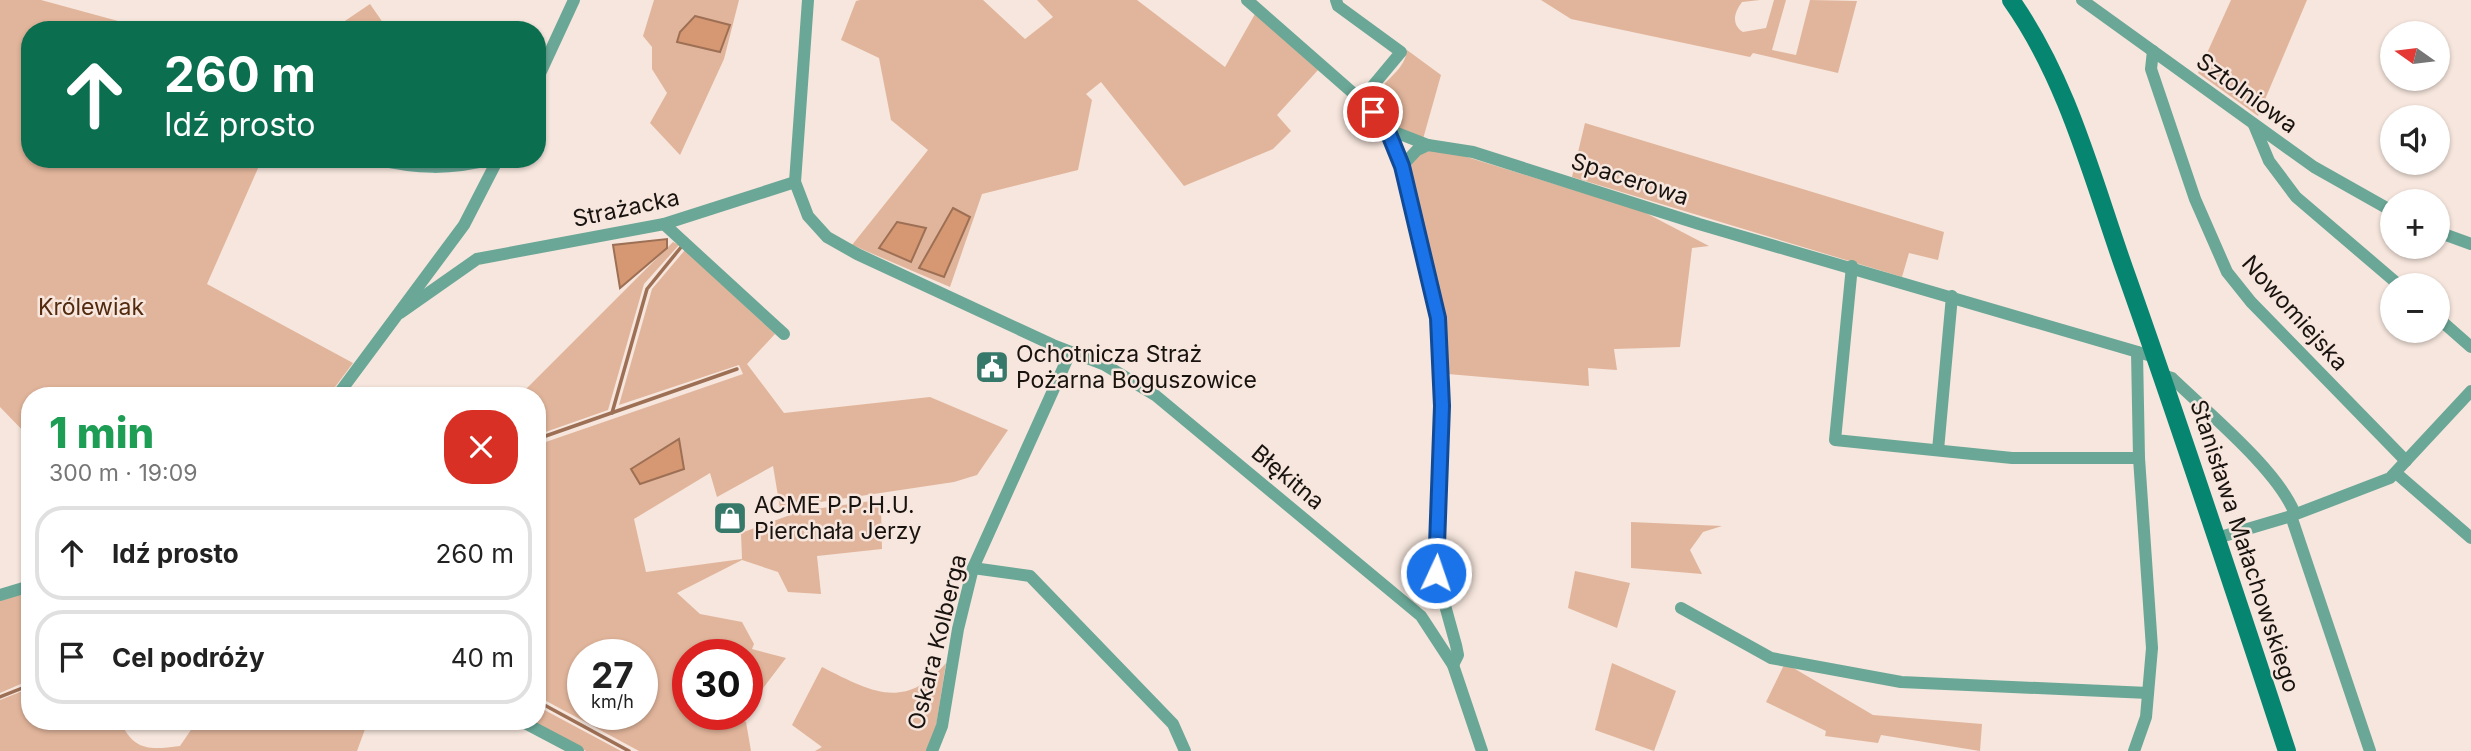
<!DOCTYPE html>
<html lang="pl">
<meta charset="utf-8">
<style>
body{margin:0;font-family:Inter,sans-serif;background:#f6f6f6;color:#222;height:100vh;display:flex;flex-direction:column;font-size:26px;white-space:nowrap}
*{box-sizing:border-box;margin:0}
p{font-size:23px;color:#767676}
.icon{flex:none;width:38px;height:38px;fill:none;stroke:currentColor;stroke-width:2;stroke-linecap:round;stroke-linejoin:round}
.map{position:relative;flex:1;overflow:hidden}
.details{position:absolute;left:21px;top:387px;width:525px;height:343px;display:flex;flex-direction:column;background:#fff;border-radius:28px;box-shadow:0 2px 5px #0004}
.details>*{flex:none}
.top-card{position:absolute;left:21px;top:21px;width:525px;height:147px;border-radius:28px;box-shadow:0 2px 5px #0004;background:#0b6e4f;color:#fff;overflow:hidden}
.needle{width:46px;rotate:284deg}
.controls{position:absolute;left:2380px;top:21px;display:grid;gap:14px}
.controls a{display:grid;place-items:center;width:70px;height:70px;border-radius:50%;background:#fff;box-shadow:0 2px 5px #0004;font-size:35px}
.speed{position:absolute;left:567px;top:639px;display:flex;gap:14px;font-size:35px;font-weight:700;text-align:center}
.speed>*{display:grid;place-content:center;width:91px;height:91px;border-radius:50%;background:#fff;box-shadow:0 2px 5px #0004;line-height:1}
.speed small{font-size:18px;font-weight:400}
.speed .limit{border:10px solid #d22;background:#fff;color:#111}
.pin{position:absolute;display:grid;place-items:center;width:60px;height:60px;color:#fff;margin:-30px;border:4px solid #fff;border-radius:50%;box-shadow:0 2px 7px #0007}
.me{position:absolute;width:77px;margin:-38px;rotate:3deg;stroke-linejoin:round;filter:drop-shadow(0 0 5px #0008)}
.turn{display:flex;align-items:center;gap:24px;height:147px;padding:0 28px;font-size:32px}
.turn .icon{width:91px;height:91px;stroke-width:2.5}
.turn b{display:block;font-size:49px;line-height:60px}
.round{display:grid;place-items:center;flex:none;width:74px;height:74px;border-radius:28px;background:#f6f6f6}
.head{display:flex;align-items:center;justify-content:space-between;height:119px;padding:0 28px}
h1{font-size:42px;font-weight:800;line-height:52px;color:#1e9e55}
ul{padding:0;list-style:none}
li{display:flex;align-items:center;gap:21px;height:94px;margin:0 14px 10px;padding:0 14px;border:4px solid #e0e0e0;border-radius:28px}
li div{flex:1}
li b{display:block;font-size:26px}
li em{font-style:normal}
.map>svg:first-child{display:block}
.green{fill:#e1b59b;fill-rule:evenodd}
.water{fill:#d69873;stroke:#9d7055;stroke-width:2}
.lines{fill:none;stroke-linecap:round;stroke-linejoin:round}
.stream{stroke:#9d7055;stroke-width:3.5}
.street{stroke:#6aa797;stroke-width:12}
.secondary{stroke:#068570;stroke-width:18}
.route-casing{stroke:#114b97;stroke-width:18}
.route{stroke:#1a73e8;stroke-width:12}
.labels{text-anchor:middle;stroke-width:5;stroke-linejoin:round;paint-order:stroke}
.street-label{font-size:23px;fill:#191310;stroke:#f6e6dd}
.park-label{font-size:23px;fill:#532a0e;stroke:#f6e6dd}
.poi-label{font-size:23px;fill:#191310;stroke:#f6e6dd;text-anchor:start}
</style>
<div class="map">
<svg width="2471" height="751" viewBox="0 0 2471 751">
<rect width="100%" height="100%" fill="#f6e6dd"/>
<!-- green -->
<g class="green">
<polygon points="0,0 41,0 129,24 127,30 30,30 30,159 267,159 263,167 259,166 207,284 353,363 329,395 30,396 30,438 0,407"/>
<polygon points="654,0 739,0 724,59 680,155 650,123 667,93 652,69 652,47 643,36"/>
<polygon points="860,0 983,0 1025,39 1053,17 1037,0 1137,0 1225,67 1255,14 1318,70 1277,115 1291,131 1273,149 1184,186 1101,82 1086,94 1092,100 1078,170 982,194 950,287 852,245 928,150 891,120 879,58 841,40 856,1"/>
<path d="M1541,0H1760L1742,2C1734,13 1731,24 1743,32L1766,28L1774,0H1786L1772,50L1796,55L1810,0L1857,1L1838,73L1753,53L1750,57L1571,19Z"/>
<polygon points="2231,0 2307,0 2258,116 2198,73"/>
<polygon points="370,4 388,30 313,30 333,29"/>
<path d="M1407,50L1441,75L1423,139L1395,127L1373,104C1378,80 1404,75 1407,50Z"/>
<polygon points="1585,123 1944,232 1938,260 1909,253 1902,277 1572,177"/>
<polygon points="1438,148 1642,211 1709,246 1692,248 1680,347 1614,349 1617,370 1588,368 1589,386 1448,374 1445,312 1431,269 1408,168 1412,157"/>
<polygon points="673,242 679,245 644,284 608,410 537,435 537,396 507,396 524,391"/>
<path d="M685,250L775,334L747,364L784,413L930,397L1008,430L977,475L954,482L780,508L773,466L717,497L710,473L634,519L646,572L742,559L741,533L801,511L871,501L881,505L882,549L817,556L821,594L788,592L778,572L742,560L677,593L700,614L742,622L754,644L752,649L786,658L760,692L747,691V654H688V714H737L736,717L746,722L751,751H639L537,696V445L743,374L739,365L619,405L652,289ZM583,654H642V714H583Z"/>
<polygon points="1631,522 1722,526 1703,532 1690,550 1702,574 1631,568"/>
<polygon points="1575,571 1630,583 1617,628 1568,608"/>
<polygon points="30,591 30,680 0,693 0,601"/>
<path d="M946,663L936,727L927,751H815L822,747L792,725L822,667C870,691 904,712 946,663Z"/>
<polygon points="1612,663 1676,691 1654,751 1595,730"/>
<polygon points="1785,663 1873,715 1982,724 1980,751 1881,735 1878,743 1825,736 1826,731 1766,702"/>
<path d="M30,688V721H120C134,751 149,750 180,746L197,721H368L357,751H0V700Z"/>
<polygon points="537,706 621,751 586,751 530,721 537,721"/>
</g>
<!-- water -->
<g class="water">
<polygon points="695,16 730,25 720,52 677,42 680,32"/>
<polygon points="953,208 970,217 944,277 919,268"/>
<polygon points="897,222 926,228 911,262 879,248"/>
<polygon points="667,239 667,248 620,288 613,245"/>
<polygon points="679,439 684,469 640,484 631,469"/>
</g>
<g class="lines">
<!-- stream -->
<g class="stream">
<polyline points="612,413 647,289 682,246"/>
<polyline points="537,439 737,369"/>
<polyline points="0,697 30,685"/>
<polyline points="537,701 629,751"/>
</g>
<!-- street -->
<g class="street">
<polyline points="808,0 795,182 808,216 827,237 857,254 1053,345 1105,365 1155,395 1421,616 1453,665 1482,751"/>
<polyline points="1247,0 1361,100"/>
<polyline points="1336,0 1338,6 1401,52 1361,100 1385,124 1402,166 1438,318 1442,406 1436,573 1456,645 1458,655 1453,665"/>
<polyline points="2082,0 2314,167 2392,211"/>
<polyline points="2153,51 2151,69 2195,199 2227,272 2251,302 2406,461"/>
<polyline points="537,80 574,0"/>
<polyline points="2254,125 2269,161 2296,197 2399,285"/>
<polyline points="1387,129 1428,145"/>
<path d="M375,159C416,169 451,170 492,159"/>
<polyline points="1402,166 1417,150 1428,145 1473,152 1699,224 2155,357"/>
<polyline points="664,224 784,334"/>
<polyline points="2438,232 2471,244"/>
<polyline points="1852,266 1835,440 2012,458 2139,458"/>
<polyline points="400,313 477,259 664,224 795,182"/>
<polyline points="2438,318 2471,347"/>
<path d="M2162,375L2172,378C2208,413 2278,470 2295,514"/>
<polyline points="337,396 464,225 498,159"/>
<polyline points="1938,450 1952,296"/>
<polyline points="2396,473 2471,538"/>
<polyline points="2291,516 2370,751"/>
<polyline points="2217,538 2291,516 2390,478 2471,391"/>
<polyline points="973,568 1030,576 1173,724 1185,751"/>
<polyline points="0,595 30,586"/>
<polyline points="1681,608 1771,658 1901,682 2148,693"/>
<polyline points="521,721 578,751"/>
<polyline points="932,751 942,726 958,629 973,568 1070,353"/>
<polyline points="2134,751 2146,717 2152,648 2139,458 2137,352"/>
</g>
<!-- secondary -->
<path class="secondary" d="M2011,0C2067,79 2092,177 2124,268C2181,428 2234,590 2287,751"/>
</g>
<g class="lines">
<!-- route casing -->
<g class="route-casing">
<polyline id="route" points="1373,112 1385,124 1402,166 1438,318 1442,406 1436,573"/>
</g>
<!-- route -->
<use href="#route" class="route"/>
</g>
<!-- icons -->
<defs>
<g id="civic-square" transform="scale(1.75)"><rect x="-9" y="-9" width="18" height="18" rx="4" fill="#367869" stroke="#f6e6dd"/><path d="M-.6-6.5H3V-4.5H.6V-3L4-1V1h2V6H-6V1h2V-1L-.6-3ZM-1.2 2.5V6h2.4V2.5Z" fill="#fff"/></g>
<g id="shop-square" transform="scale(1.75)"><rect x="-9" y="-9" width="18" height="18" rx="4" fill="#367869" stroke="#f6e6dd"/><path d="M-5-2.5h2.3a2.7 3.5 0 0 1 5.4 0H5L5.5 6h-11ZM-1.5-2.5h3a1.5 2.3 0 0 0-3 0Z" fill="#fff"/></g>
</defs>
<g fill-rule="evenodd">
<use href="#civic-square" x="992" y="367"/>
<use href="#shop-square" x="730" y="518"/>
</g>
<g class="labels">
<!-- street labels -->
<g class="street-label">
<text transform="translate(2247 93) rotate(36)" y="8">Sztolniowa</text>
<text transform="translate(1630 179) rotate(18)" y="8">Spacerowa</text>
<text transform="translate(626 208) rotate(-12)" y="8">Strażacka</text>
<text transform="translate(2295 313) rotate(48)" y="8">Nowomiejska</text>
<text transform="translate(1288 477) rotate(40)" y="8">Błękitna</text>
<text transform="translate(2245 546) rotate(72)" y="8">Stanisława Małachowskiego</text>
<text transform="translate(937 642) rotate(-76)" y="8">Oskara Kolberga</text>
</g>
<!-- park labels -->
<g class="park-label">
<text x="91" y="315">Królewiak</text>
</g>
<!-- poi labels -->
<g class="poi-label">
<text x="1016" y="362">Ochotnicza Straż<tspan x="1016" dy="26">Pożarna Boguszowice</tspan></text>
<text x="754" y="513">ACME P.P.H.U.<tspan x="754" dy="26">Pierchała Jerzy</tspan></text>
</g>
</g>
</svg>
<div class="controls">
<a><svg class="needle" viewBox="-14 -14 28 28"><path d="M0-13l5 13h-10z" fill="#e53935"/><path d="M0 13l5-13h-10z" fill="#767676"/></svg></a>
<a><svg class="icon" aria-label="sound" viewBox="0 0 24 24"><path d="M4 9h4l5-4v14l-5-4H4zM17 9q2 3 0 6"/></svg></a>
<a>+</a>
<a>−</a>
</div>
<div class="speed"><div>27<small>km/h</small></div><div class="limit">30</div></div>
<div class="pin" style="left:1373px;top:112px;background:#d93025"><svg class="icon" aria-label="arrive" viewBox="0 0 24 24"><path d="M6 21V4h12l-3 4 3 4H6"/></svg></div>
<svg class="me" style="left:1436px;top:573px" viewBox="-20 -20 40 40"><circle r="17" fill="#1a73e8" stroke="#fff" stroke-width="3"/><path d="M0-11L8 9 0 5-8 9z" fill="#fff"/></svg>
<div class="top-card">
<div class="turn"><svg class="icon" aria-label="ahead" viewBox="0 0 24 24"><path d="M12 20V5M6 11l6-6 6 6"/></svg><div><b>260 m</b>Idź prosto</div></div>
</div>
<section class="details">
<div class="head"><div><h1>1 min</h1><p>300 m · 19:09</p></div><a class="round" style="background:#d93025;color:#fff"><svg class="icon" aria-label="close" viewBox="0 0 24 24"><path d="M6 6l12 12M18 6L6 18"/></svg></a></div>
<ul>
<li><svg class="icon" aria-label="ahead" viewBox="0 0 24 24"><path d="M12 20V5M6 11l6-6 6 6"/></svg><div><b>Idź prosto</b></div><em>260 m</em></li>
<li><svg class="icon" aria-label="arrive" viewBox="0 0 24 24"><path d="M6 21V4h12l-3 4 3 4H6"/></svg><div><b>Cel podróży</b></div><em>40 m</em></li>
</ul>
</section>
</div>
